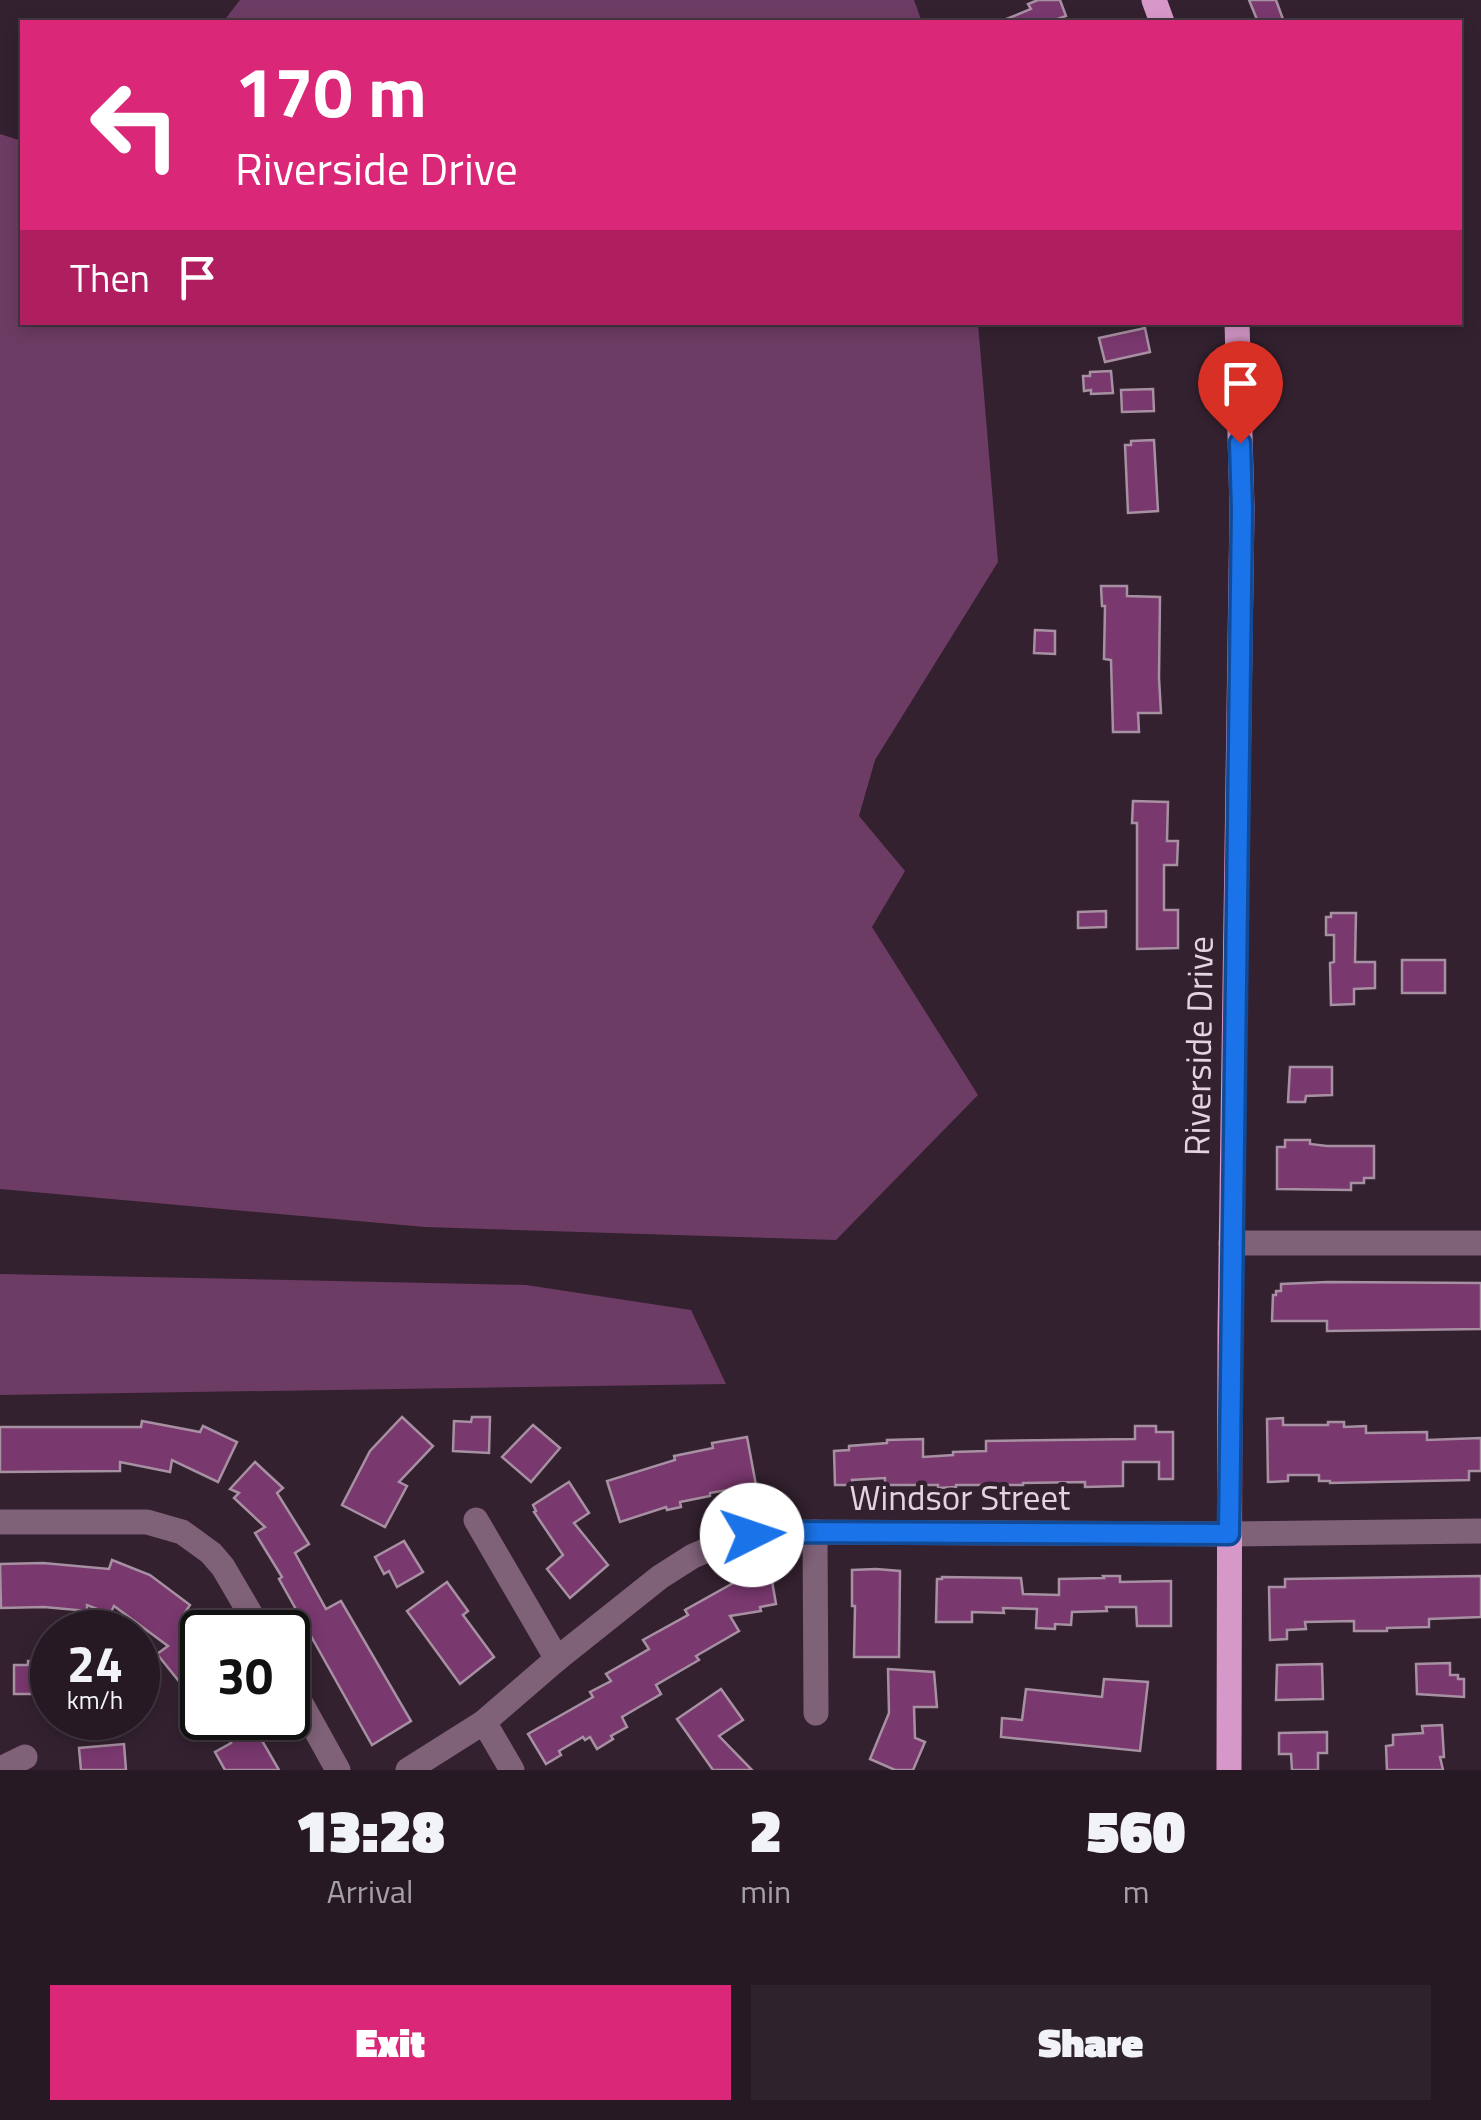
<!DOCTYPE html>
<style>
body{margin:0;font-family:"Titillium Web",sans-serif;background:#2e222b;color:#f1f3f6;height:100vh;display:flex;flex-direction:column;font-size:38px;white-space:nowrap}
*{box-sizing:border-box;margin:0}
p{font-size:32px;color:#a4a0a6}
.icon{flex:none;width:55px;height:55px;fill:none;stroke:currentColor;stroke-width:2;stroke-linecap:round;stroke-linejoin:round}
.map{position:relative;height:1770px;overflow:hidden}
.panel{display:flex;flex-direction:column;background:#261923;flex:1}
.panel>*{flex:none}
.banner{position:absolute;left:20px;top:20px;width:1442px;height:305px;border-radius:0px;box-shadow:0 5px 15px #0003,0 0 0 2px #423841;background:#db2777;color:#fff;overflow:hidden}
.speed{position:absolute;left:30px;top:1610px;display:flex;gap:20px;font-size:50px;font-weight:700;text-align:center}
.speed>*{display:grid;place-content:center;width:130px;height:130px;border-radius:50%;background:#261923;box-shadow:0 5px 15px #0003,0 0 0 2px #423841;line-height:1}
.speed small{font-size:25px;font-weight:400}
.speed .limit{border:5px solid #111;border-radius:15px;background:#fff;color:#111}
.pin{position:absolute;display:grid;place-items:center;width:85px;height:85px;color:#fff;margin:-102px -42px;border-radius:50% 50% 50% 0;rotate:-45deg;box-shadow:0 0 10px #0007}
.pin .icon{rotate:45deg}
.me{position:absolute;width:110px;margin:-55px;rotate:86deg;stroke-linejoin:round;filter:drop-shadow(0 0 8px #0008)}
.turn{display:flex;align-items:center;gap:35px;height:210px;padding:0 50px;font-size:45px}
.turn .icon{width:130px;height:130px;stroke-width:2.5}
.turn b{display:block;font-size:70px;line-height:85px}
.then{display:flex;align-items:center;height:95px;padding:0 50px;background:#0003;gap:20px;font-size:38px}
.eta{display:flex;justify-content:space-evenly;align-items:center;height:170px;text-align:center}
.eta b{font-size:60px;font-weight:800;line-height:70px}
.button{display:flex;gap:20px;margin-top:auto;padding:20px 50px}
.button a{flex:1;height:115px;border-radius:0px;background:#db2777;color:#fff;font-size:40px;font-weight:800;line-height:115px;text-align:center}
.button a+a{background:#2e222b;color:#f1f3f6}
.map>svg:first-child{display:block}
.green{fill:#6d3c64}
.building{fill:#79386e;stroke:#a790a2;stroke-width:2.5}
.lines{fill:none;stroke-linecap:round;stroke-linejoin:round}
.minor{stroke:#7f6178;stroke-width:25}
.major{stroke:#d698c8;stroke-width:25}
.route-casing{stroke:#114b97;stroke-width:25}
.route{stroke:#1a73e8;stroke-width:18}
.labels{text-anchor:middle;stroke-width:9;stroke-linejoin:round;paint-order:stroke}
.street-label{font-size:35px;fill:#e2d5de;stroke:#33212f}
</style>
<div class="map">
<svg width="1481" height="1770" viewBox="0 0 1481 1770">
<rect width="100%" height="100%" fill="#33212f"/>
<!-- green -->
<g class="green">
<polygon points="240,0 914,0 922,22 223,22"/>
<polygon points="0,134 22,141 22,322 978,323 998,562 875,760 859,816 905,871 872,927 978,1095 836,1240 425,1227 0,1189"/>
<polygon points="0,1274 526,1285 691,1310 726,1384 0,1395"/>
</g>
<!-- building -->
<g class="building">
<polygon points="1038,0 1060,0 1066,16 1049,22 999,22 1031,9 1028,4"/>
<polygon points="1249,0 1276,0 1284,22 1258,22"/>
<polygon points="1145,328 1150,352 1105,362 1099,338"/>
<polygon points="1111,371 1113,393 1091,394 1091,390 1084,391 1083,376 1090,376 1090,372"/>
<polygon points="1153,389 1154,411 1122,412 1121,390"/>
<polygon points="1154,440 1158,511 1128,513 1125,445 1131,445 1131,441"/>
<polygon points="1101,586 1127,586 1127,596 1160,597 1159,678 1161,713 1138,713 1139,732 1113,732 1111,660 1104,659 1105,606 1102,606"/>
<polygon points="1035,630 1055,631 1055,654 1034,653"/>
<polygon points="1133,801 1168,802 1167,841 1178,841 1177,865 1164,865 1164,910 1178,910 1178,948 1137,949 1137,823 1132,823"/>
<polygon points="1106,911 1106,927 1078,928 1078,912"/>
<polygon points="1331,913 1356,913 1355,962 1375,962 1375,988 1354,989 1354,1004 1331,1005 1330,963 1334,962 1334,935 1326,935 1326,917 1331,917"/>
<rect x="1402" y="960" width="43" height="33"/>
<polygon points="1290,1067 1332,1067 1332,1095 1306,1096 1305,1102 1288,1102"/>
<polygon points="1285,1140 1310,1140 1310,1144 1327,1146 1374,1146 1374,1178 1364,1178 1364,1183 1351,1183 1351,1190 1277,1189 1277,1147 1285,1147"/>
<polygon points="1328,1282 1481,1283 1481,1329 1327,1331 1327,1321 1272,1321 1273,1295 1276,1295 1276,1291 1281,1291 1281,1284"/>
<polygon points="402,1417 433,1446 399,1482 407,1486 385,1527 342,1505 370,1451"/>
<polygon points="472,1417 490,1417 489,1453 453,1451 454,1421 471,1422"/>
<polygon points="1283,1418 1283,1425 1328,1425 1328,1422 1344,1422 1344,1427 1366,1426 1366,1433 1427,1432 1427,1440 1481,1438 1481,1471 1469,1471 1469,1480 1330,1483 1330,1481 1319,1481 1319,1475 1288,1475 1288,1481 1268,1482 1267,1419"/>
<polygon points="142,1421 200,1432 203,1426 237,1442 218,1482 172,1460 170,1472 120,1462 120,1471 0,1472 0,1427 141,1427"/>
<polygon points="533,1425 560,1448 531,1482 502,1457"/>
<polygon points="1135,1426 1156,1426 1156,1432 1173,1432 1173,1479 1159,1479 1159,1462 1123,1462 1123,1486 1085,1487 1085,1482 1023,1483 1023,1485 956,1485 956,1487 938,1488 938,1485 885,1485 885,1478 852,1480 853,1485 835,1485 834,1451 849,1450 849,1446 887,1443 887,1440 923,1439 923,1457 953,1455 953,1452 986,1451 986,1441 1135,1439"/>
<polygon points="747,1437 756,1485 710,1493 710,1496 680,1502 681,1507 667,1510 666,1507 620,1522 607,1481 675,1460 674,1456 713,1448 712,1443"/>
<polygon points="255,1462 283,1488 277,1493 309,1544 295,1553 326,1609 341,1601 411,1721 372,1745 279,1579 282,1577 255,1533 265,1527 234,1498 239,1493 230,1489"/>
<polygon points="569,1482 589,1513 574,1523 608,1565 570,1598 547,1569 563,1555 534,1512 536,1511 533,1505"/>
<polygon points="404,1541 423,1572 397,1587 389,1571 384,1574 375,1557"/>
<polygon points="112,1560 150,1575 190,1605 184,1614 202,1638 202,1728 182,1692 186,1690 157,1654 168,1646 114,1606 110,1614 87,1605 87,1611 44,1607 1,1608 0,1564 43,1563 109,1569"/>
<polygon points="876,1569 900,1571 899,1657 854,1657 855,1606 852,1606 852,1570"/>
<polygon points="771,1575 776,1604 760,1607 761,1611 730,1616 739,1631 696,1656 699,1660 656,1685 661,1694 622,1717 627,1727 611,1736 613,1739 597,1749 590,1737 585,1740 583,1737 559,1751 561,1755 546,1764 528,1734 593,1697 590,1692 611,1681 606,1674 649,1649 643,1640 688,1615 685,1610 737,1581"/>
<polygon points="1103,1576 1120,1576 1120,1582 1171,1581 1171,1626 1137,1626 1136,1607 1106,1607 1107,1611 1072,1612 1071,1625 1055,1624 1055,1629 1036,1628 1037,1609 1003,1608 1004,1613 972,1612 972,1622 936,1622 937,1579 942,1579 942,1577 1021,1578 1023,1594 1059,1595 1059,1579 1104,1578"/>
<polygon points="1481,1576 1481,1617 1429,1619 1429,1627 1387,1628 1387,1631 1354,1631 1354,1621 1305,1622 1306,1629 1287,1630 1287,1639 1270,1640 1269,1587 1285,1587 1285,1579"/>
<polygon points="447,1582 468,1611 463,1615 494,1657 460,1684 407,1611"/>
<polygon points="28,1661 47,1661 47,1694 14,1694 14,1665 28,1665"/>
<polygon points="1450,1663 1450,1675 1458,1675 1458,1679 1464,1679 1464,1697 1417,1694 1416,1664"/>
<polygon points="1322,1664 1323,1699 1276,1700 1277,1665"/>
<polygon points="888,1669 934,1672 937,1707 914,1707 915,1738 925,1742 913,1770 895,1770 870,1759 889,1713"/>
<polygon points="1104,1679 1148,1682 1140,1751 1001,1737 1002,1718 1022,1720 1026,1689 1102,1697"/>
<polygon points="721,1689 743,1720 719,1736 752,1770 713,1770 677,1719"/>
<polygon points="217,1718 249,1718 279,1770 225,1770 215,1752 231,1743"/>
<polygon points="1442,1725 1444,1757 1440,1757 1443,1770 1387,1770 1386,1746 1393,1745 1393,1735 1423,1733 1422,1726"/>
<polygon points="1327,1732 1327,1753 1318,1753 1318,1770 1292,1770 1291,1754 1279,1754 1279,1733"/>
<polygon points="124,1744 126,1770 81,1770 79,1748"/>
</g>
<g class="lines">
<!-- minor -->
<g class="minor">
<polyline points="1231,1243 1481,1243"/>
<polyline points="476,1520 557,1659"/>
<polyline points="0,1522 147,1522 182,1532 211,1553 223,1567 261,1632"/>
<polyline points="815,1532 816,1713"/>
<polyline points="288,1680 338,1770"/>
<polyline points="484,1722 512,1770"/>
<polyline points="0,1769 25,1757"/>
<polyline points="408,1770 484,1722 557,1659 660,1577 693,1556 722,1544 752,1535 784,1532 1229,1534 1481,1531"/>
</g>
<!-- major -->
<g class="major">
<polyline points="1154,0 1162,22"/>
<polyline points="1229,1770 1230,1329 1242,509 1237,322"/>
</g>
</g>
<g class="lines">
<!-- route casing -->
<g class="route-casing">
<polyline id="route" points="752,1535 784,1532 1229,1534 1242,509 1240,443"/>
</g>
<!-- route -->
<use href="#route" class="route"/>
</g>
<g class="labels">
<!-- street labels -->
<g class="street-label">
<text transform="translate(1199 1046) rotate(-89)" y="12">Riverside Drive</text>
<text x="960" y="1510">Windsor Street</text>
</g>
</g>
</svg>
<div class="speed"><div>24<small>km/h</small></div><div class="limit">30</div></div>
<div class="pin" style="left:1240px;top:443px;background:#d93025"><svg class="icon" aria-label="arrive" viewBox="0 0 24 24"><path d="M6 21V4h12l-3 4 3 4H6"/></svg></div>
<svg class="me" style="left:752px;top:1535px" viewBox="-20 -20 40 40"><circle r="19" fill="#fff"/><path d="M0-13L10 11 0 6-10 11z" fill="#1a73e8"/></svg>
<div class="banner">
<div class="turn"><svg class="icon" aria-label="left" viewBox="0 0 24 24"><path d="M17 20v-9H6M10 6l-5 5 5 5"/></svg><div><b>170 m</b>Riverside Drive</div></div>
<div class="then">Then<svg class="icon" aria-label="arrive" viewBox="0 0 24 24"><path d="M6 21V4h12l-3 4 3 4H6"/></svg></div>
</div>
</div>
<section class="panel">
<div class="eta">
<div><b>13:28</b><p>Arrival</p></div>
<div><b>2</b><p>min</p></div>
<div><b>560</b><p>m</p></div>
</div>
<div class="button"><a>Exit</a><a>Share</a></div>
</section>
